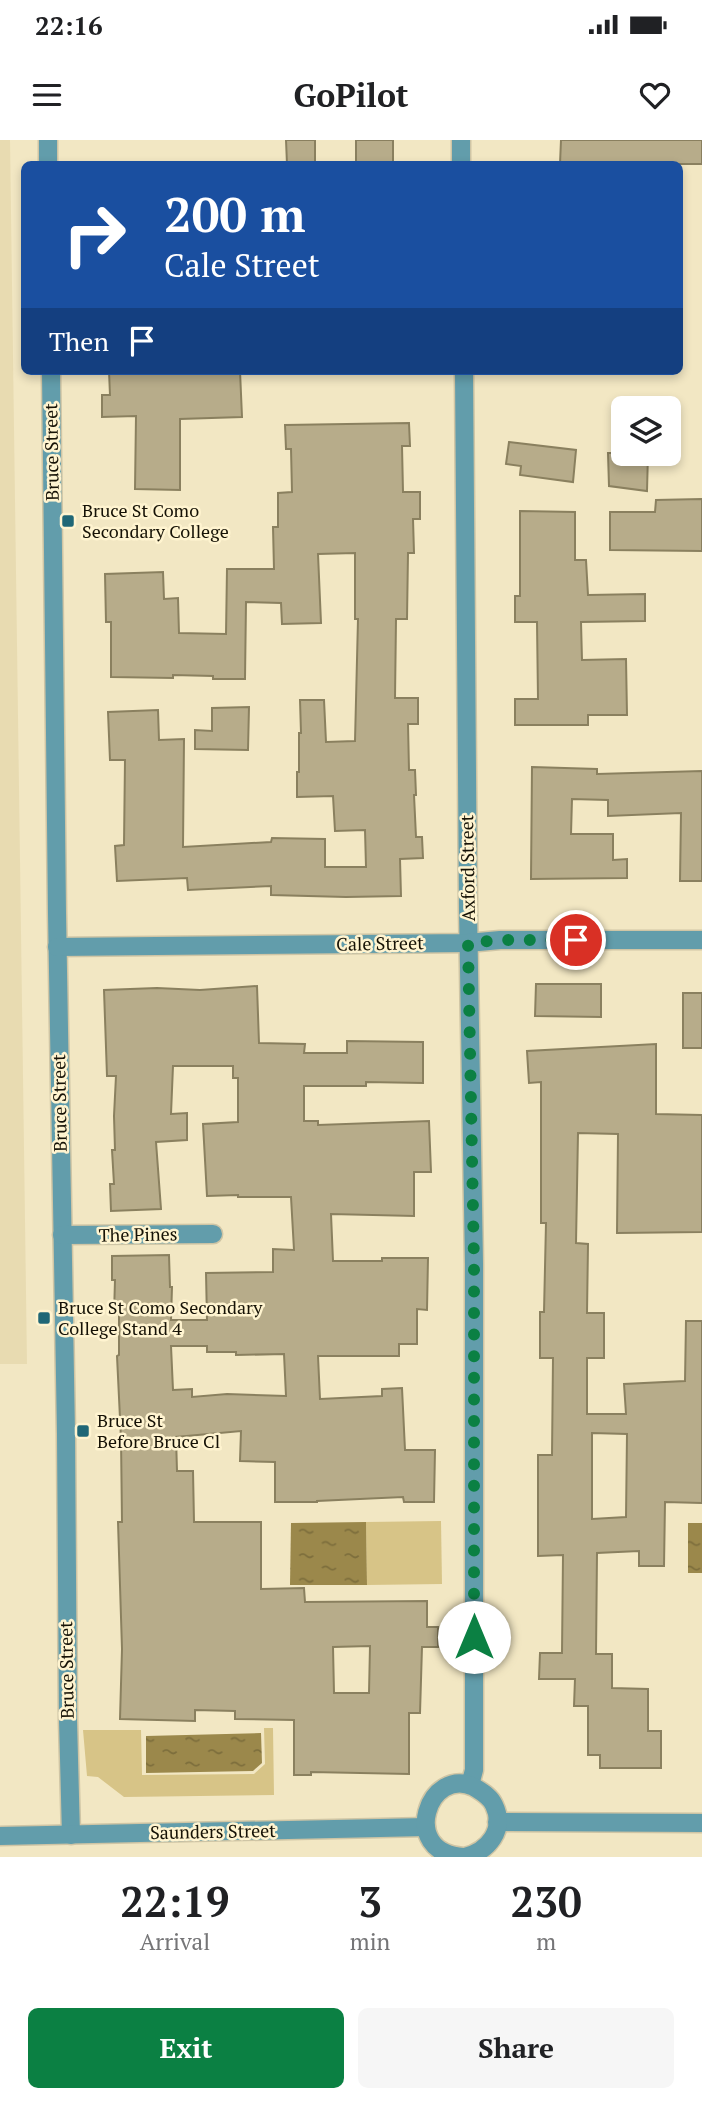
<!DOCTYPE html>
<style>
body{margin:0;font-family:"PT Serif",serif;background:#f6f6f6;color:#202124;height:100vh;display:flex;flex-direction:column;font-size:26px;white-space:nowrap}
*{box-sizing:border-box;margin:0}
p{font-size:23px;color:#757577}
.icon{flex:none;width:38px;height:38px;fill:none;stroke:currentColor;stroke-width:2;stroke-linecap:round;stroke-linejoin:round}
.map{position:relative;height:1717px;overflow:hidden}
.panel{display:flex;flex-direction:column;background:#fff;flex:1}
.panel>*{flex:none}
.guide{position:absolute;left:21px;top:21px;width:662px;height:214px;border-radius:10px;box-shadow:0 4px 10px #0003;background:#1a4fa0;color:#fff;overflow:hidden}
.fabs{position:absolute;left:611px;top:256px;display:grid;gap:14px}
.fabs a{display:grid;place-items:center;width:70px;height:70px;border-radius:10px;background:#fff;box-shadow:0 4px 10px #0003;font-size:35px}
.pin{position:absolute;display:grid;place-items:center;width:60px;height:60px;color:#fff;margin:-30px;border:4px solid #fff;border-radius:50%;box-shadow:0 2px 7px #0007}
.me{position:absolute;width:77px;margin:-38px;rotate:0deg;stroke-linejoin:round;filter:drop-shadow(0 0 5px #0008)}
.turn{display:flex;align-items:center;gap:24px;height:147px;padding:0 28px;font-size:32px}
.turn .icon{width:91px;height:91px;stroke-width:2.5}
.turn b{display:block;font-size:49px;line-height:60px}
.then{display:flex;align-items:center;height:66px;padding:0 28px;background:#0003;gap:14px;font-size:26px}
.eta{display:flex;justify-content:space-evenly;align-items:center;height:119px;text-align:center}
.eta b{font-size:42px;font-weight:800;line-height:49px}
.primary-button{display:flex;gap:14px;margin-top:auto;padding:14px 28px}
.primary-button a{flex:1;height:80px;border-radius:10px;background:#0b8043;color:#fff;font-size:28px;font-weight:800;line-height:80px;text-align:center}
.primary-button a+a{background:#f6f6f6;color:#202124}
.status{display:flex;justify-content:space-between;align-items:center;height:49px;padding:0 35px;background:#fff;direction:ltr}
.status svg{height:19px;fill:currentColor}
header{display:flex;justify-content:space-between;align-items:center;height:91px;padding:0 28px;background:#fff;font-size:32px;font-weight:800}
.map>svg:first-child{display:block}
.built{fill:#e8dbb1}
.park{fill:#d7c487}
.water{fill:url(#water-ripples)}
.building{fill:#b7ac8a;stroke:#8a805f;stroke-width:2;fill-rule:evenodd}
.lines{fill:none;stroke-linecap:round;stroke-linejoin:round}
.street-casing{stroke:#cfc5a5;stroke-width:21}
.street{stroke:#629dab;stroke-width:18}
.route{stroke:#0b8043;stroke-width:12;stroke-dasharray:0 21.6}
.poi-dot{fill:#206776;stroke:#fff4d0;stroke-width:2.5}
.labels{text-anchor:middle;stroke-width:5;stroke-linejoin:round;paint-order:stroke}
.street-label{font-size:18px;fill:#161206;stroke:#fff4d0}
.poi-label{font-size:18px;fill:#161206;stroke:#fff4d0;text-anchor:start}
</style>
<div class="status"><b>22:16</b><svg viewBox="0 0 49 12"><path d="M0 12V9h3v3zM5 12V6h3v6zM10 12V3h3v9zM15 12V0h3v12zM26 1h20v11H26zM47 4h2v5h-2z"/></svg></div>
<header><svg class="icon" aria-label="menu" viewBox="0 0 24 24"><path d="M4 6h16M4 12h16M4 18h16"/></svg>GoPilot<svg class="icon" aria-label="heart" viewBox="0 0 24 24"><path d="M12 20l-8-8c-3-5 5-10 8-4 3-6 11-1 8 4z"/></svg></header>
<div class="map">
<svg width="702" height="1717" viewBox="0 0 702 1717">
<defs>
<pattern id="water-ripples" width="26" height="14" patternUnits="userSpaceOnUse" patternTransform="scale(1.75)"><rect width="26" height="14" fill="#9b884b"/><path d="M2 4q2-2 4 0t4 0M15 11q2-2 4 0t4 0" fill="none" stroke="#7d6e3c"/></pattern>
</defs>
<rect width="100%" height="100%" fill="#f2e7c3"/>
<!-- built -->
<polygon class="built" points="0,0 10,0 27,1224 0,1224"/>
<!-- park -->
<g class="park">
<polygon points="441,1381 442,1444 367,1445 366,1382"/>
<polygon points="264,1588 273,1588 274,1655 124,1657 98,1637 87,1636 83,1590 141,1590 142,1635 254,1634 265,1624"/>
</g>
<!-- water -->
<g class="water">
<polygon points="366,1382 367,1445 290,1445 291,1383"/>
<rect x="688" y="1383" width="14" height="50"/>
<polygon points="261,1593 262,1623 253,1631 146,1633 146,1596"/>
</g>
<!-- building -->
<g class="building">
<polygon points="286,0 315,0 315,24 287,24"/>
<rect x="356" y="0" width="37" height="24"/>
<polygon points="561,0 702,0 702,24 560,24"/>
<polygon points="109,231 240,231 242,277 180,279 180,350 135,349 136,276 102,277 102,255 110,255"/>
<polygon points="409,283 410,306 402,306 403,352 420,352 420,379 413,379 414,413 408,413 407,479 396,479 395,558 418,558 418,584 408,584 409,630 415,630 416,655 414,655 416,697 422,697 423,718 400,719 401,756 346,757 271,755 271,746 188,750 187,738 117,741 115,706 124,705 125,620 110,620 108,572 158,570 159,600 184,599 183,707 271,702 272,698 325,699 325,727 366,727 365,690 335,691 333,656 297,657 297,632 299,632 299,593 301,593 300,560 324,560 326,602 355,601 358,479 355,479 355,413 318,414 321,483 282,484 281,463 246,462 245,539 213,539 213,536 173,535 173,538 111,537 111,482 106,482 105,434 163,432 164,459 178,458 179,493 226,494 227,429 274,429 273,387 278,387 278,353 292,352 291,309 286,309 285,285"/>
<polygon points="509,302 576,310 573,342 520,335 521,326 506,324"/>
<polygon points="608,313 648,313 647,351 609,346"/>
<polygon points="702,359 702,411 610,410 610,372 655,372 656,360"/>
<polygon points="520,371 575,372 575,420 586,420 588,455 645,454 645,481 581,482 582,520 626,519 627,575 588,575 588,585 515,585 515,559 538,559 537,482 515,482 515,456 520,456"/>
<polygon points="249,567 248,610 195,609 195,590 212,591 212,568"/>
<polygon points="532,627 597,629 597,634 702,631 702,741 680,741 681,673 608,676 608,660 572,659 571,694 613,694 613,720 627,719 627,738 531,739"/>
<polygon points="536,844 601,844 601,877 535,876"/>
<path d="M257,846L259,903L305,904L304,913H347V901L423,902V943L366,942V946H304V981H318V985L429,981L431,1032H414V1076L331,1074L333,1121H382V1118H428L427,1170L417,1169V1204H399V1216H318L320,1259L382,1256V1249L402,1248L405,1310H435L434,1362H404L403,1357L317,1361V1362H275V1322L240,1321L241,1291L176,1297L177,1331H193L194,1382H261V1449L304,1448L305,1462L427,1461V1487H438V1507H422L420,1573H409V1634L311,1632V1635H294V1580L235,1579V1571L195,1570V1581L120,1579L122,1509L118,1382H122L121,1299L117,1216L119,1215V1174H114L115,1140H112V1116L169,1115L170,1147H172L171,1180H207L206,1133L273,1132V1109L294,1110L291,1057H238V1055L207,1056L203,984L238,982V938H233V926H173L171,974L187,973V1000L156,1002L161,1069L111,1071L110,1044H114L112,1010H115L114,976L116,936H107L104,850L157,848L200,850ZM171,1206H207V1212H236V1215L284,1214L286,1256L227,1254L192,1257V1249L173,1250ZM370,1506L369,1553H334L333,1507Z"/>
<rect x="683" y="853" width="19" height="55"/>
<path d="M656,904V974L702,975V1092L617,1093L618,994L578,993L576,1103L588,1104L587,1173H604V1218H587V1274H626L624,1244L685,1241L686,1181H702V1363L665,1362L664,1426H639V1411L597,1413L596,1514H612V1548L648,1549V1591H661V1628H600V1615H588V1566H574L575,1539H539L540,1513H562L563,1415L538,1416V1315H552L553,1218H540V1172H544L546,1083H541V942L529,943L527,911ZM592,1293L627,1294L626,1377L592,1379Z"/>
</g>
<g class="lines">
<!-- street casing -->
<g class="street-casing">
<g id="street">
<polyline points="48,0 48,24"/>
<polyline points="461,0 461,24"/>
<polyline points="51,231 57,773 66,1294 68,1580 71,1695"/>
<polyline points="464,231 468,769 474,1124 474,1630 470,1645"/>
<polyline points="57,807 468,803 500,800 702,800"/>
<polyline points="62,1095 213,1094"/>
<polyline points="497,1682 702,1683"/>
<polyline points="0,1696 426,1687"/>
<path d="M463,1717C398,1712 429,1625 474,1647C482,1652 490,1656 494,1665C506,1690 488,1711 465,1717"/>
</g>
</g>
<!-- street -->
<use href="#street" class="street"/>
</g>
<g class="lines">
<!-- route -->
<polyline class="route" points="474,1497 474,1124 468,803 500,800 576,800"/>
</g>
<!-- markers -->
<g class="poi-dot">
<rect x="61" y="374" width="14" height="14" rx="3.5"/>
<rect x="37" y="1171" width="14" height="14" rx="3.5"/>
<rect x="76" y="1284" width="14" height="14" rx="3.5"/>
</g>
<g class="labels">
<!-- street labels -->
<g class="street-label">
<text transform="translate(52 312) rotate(-91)" y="6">Bruce Street</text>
<text transform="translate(468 728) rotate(-91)" y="6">Axford Street</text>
<text transform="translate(380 804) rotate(-1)" y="6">Cale Street</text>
<text transform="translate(60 963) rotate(-91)" y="6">Bruce Street</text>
<text transform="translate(138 1095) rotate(-1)" y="6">The Pines</text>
<text transform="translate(67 1530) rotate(-91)" y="6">Bruce Street</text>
<text transform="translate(213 1692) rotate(-1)" y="6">Saunders Street</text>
</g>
<!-- poi labels -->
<g class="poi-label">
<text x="82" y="377">Bruce St Como<tspan x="82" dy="21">Secondary College</tspan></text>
<text x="58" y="1174">Bruce St Como Secondary<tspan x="58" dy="21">College Stand 4</tspan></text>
<text x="97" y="1287">Bruce St<tspan x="97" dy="21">Before Bruce Cl</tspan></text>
</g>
</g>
</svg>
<div class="fabs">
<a><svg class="icon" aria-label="layers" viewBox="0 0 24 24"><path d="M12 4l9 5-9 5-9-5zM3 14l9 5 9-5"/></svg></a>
</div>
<div class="pin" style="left:576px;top:800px;background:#d93025"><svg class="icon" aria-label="arrive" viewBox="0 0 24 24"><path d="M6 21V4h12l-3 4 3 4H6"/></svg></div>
<svg class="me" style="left:474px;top:1497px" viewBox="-20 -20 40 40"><circle r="19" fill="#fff"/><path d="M0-13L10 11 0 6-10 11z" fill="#0b8043"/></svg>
<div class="guide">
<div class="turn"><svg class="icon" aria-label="right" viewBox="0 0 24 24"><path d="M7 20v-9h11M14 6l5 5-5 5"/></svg><div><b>200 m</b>Cale Street</div></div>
<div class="then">Then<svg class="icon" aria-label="arrive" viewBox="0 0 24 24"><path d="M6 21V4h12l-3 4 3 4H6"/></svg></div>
</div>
</div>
<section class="panel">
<div class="eta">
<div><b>22:19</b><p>Arrival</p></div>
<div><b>3</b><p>min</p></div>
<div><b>230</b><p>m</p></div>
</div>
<div class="primary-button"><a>Exit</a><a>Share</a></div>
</section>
